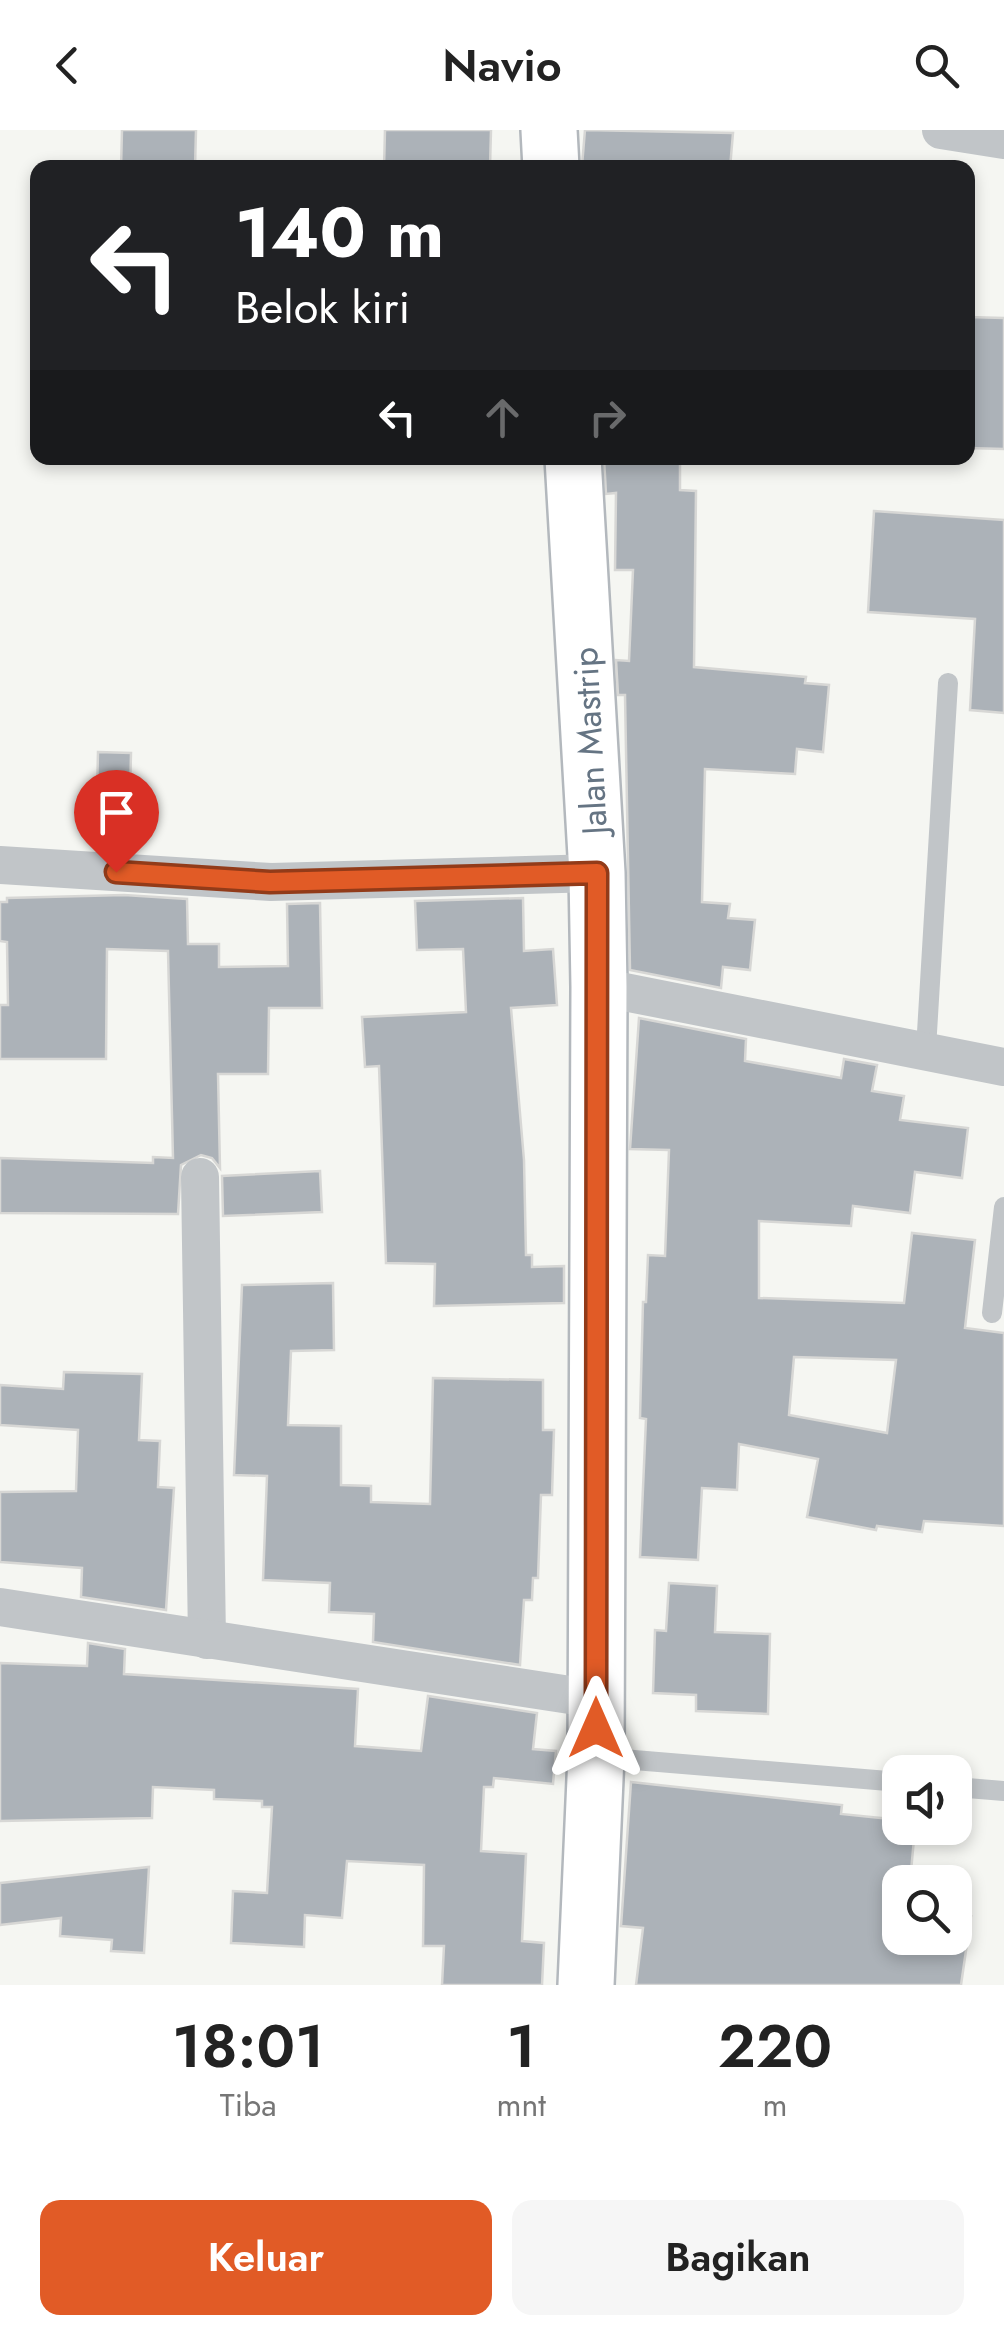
<!DOCTYPE html>
<html lang="id">
<style>
body{margin:0;font-family:Jost,sans-serif;background:#f6f6f6;color:#222;height:100vh;display:flex;flex-direction:column;font-size:38px;white-space:nowrap}
*{box-sizing:border-box;margin:0}
p{font-size:32px;color:#767676}
.icon{flex:none;width:55px;height:55px;fill:none;stroke:currentColor;stroke-width:2;stroke-linecap:round;stroke-linejoin:round}
.map{position:relative;height:1855px;overflow:hidden}
.drawer{display:flex;flex-direction:column;background:#fff;flex:1}
.drawer>*{flex:none}
.banner{position:absolute;left:30px;top:30px;width:945px;height:305px;border-radius:20px;box-shadow:0 5px 15px #0003;background:#202124;color:#fff;overflow:hidden}
.controls{position:absolute;left:882px;top:1625px;display:grid;gap:20px}
.controls a{display:grid;place-items:center;width:90px;height:90px;border-radius:20px;background:#fff;box-shadow:0 5px 15px #0003;font-size:50px}
.pin{position:absolute;display:grid;place-items:center;width:85px;height:85px;color:#fff;margin:-102px -42px;border-radius:50% 50% 50% 0;rotate:-45deg;box-shadow:0 0 10px #0007}
.pin .icon{rotate:45deg}
.me{position:absolute;width:110px;margin:-55px;rotate:0deg;stroke-linejoin:round;filter:drop-shadow(0 0 8px #0008)}
.turn{display:flex;align-items:center;gap:35px;height:210px;padding:0 40px;font-size:45px}
.turn .icon{width:130px;height:130px;stroke-width:2.5}
.turn b{display:block;font-size:70px;line-height:85px}
.lanes{display:flex;align-items:center;height:95px;padding:0 40px;background:#0003;justify-content:center;gap:50px;direction:ltr}
.lanes .off{opacity:.35}
.eta{display:flex;justify-content:space-evenly;align-items:center;height:170px;text-align:center}
.eta b{font-size:60px;font-weight:600;line-height:70px}
.button{display:flex;gap:20px;margin-top:auto;padding:20px 40px}
.button a{flex:1;height:115px;border-radius:20px;background:#e15b26;color:#fff;font-size:40px;font-weight:600;line-height:115px;text-align:center}
.button a+a{background:#f6f6f6;color:#222}
header{display:flex;justify-content:space-between;align-items:center;height:130px;padding:0 40px;background:#fff;font-size:45px;font-weight:600}
.map>svg:first-child{display:block}
.building{fill:#acb2b8;stroke:#d7d7d5;stroke-width:2.5;fill-rule:evenodd}
.lines{fill:none;stroke-linecap:round;stroke-linejoin:round}
.secondary-casing{stroke:#b3b8bd;stroke-width:60}
.service{stroke:#c1c5c8;stroke-width:20}
.minor{stroke:#c1c5c8;stroke-width:38}
.secondary{stroke:#fff;stroke-width:55}
.route-casing{stroke:#923b19;stroke-width:25}
.route{stroke:#e15b26;stroke-width:18}
.labels{text-anchor:middle;stroke-width:10;stroke-linejoin:round;paint-order:stroke}
.street-label{font-size:35px;fill:#657483;stroke:#fff}
</style>
<header><svg class="icon" aria-label="back" viewBox="0 0 24 24"><path d="M15 5l-7 7 7 7"/></svg>Navio<svg class="icon" aria-label="search" viewBox="0 0 24 24"><circle cx="10" cy="10" r="6"/><path d="M15 15l6 6"/></svg></header>
<div class="map">
<svg width="1004" height="1855" viewBox="0 0 1004 1855">
<rect width="100%" height="100%" fill="#f5f6f2"/>
<!-- building -->
<g class="building">
<polygon points="122,0 196,0 195,38 121,38"/>
<polygon points="385,0 491,0 490,37 384,38"/>
<polygon points="585,0 733,3 730,38 582,36"/>
<polygon points="968,187 1004,188 1004,319 968,318"/>
<polygon points="604,328 680,328 680,360 696,361 694,537 806,547 805,553 829,555 823,622 797,619 795,644 705,639 702,772 730,774 728,788 755,790 750,840 723,837 721,858 630,840 625,565 618,565 616,530 629,531 633,440 615,440 616,363 606,364"/>
<polygon points="874,381 1004,390 1004,583 970,580 975,489 868,482"/>
<polygon points="98,622 131,623 129,705 96,704"/>
<polygon points="124,765 187,769 188,814 219,814 219,837 288,836 287,774 320,773 322,878 269,878 268,944 218,944 220,1038 212,1028 201,1025 181,1035 178,1084 0,1083 0,1028 153,1033 153,1027 173,1028 168,821 107,819 106,929 0,929 0,875 8,875 7,812 0,811 0,772 7,772 7,768"/>
<polygon points="523,768 524,821 553,819 557,875 511,878 524,1030 526,1125 532,1125 532,1137 564,1136 564,1173 434,1176 435,1134 386,1133 379,936 365,937 362,887 466,882 463,819 417,820 415,771"/>
<path d="M639,888L746,909L745,931L841,948L844,929L877,935L872,961L904,966L900,990L968,998L962,1048L915,1042L910,1083L853,1076L851,1096L759,1091V1168L904,1173L912,1103L975,1110L965,1198L1004,1203V1396L924,1391L922,1402L877,1396L876,1400L807,1387L818,1329L739,1314L737,1360L702,1358L698,1430L640,1427L646,1289L640,1288L643,1172H646L648,1125L665,1126L669,1020L630,1019ZM794,1227L896,1230L887,1303L789,1285Z"/>
<polygon points="320,1041 322,1082 223,1086 222,1046"/>
<polygon points="333,1153 334,1220 291,1221 288,1295 341,1296 341,1355 371,1356 371,1372 430,1374 433,1248 543,1250 543,1300 554,1300 552,1365 541,1365 538,1448 533,1448 532,1470 524,1470 520,1535 373,1512 374,1484 329,1482 330,1453 263,1450 267,1346 234,1345 242,1155"/>
<polygon points="64,1242 142,1244 139,1310 160,1311 158,1357 174,1358 166,1480 81,1467 82,1438 0,1432 0,1362 76,1361 78,1300 0,1295 0,1255 63,1259"/>
<polygon points="669,1453 717,1456 715,1502 770,1504 768,1584 696,1581 696,1565 653,1563 655,1500 666,1501"/>
<polygon points="88,1513 125,1519 124,1544 358,1559 355,1616 421,1621 428,1566 537,1583 533,1619 556,1621 553,1654 494,1648 493,1657 484,1657 481,1721 526,1724 522,1811 544,1813 542,1855 442,1855 444,1816 423,1816 424,1735 347,1731 342,1788 305,1785 304,1817 231,1813 233,1761 267,1763 272,1677 262,1677 262,1671 214,1669 214,1660 153,1657 152,1688 0,1691 0,1533 87,1536"/>
<polygon points="631,1652 842,1675 841,1684 900,1690 900,1698 915,1698 910,1752 900,1752 900,1808 955,1808 955,1784 971,1786 961,1855 636,1855 643,1798 621,1796"/>
<polygon points="149,1737 144,1823 111,1821 112,1810 60,1806 61,1788 0,1795 0,1753"/>
</g>
<g class="lines">
<!-- secondary casing -->
<g class="secondary-casing">
<g id="secondary">
<polyline points="549,0 551,38"/>
<polyline points="573,328 597,743 599,857 596,1626 586,1855"/>
</g>
</g>
<!-- service -->
<g class="service">
<polyline points="926,919 948,553"/>
<polyline points="992,1183 1004,1077"/>
<polyline points="598,1627 900,1652"/>
<polyline points="955,1657 1004,1661"/>
</g>
<!-- minor -->
<g class="minor">
<polyline points="941,0 1004,10"/>
<polyline points="0,735 271,752 597,743"/>
<polyline points="599,857 1004,937"/>
<polyline points="200,1047 207,1510"/>
<polyline points="0,1477 596,1569"/>
</g>
<!-- secondary -->
<use href="#secondary" class="secondary"/>
</g>
<g class="lines">
<!-- route casing -->
<g class="route-casing">
<polyline id="route" points="116,742 270,752 597,743 596,1598"/>
</g>
<!-- route -->
<use href="#route" class="route"/>
</g>
<g class="labels">
<!-- street labels -->
<g class="street-label">
<text transform="translate(590 611) rotate(-93)" y="12">Jalan Mastrip</text>
</g>
</g>
</svg>
<div class="controls">
<a><svg class="icon" aria-label="sound" viewBox="0 0 24 24"><path d="M4 9h4l5-4v14l-5-4H4zM17 9q2 3 0 6"/></svg></a>
<a><svg class="icon" aria-label="search" viewBox="0 0 24 24"><circle cx="10" cy="10" r="6"/><path d="M15 15l6 6"/></svg></a>
</div>
<div class="pin" style="left:116px;top:742px;background:#d93025"><svg class="icon" aria-label="arrive" viewBox="0 0 24 24"><path d="M6 21V4h12l-3 4 3 4H6"/></svg></div>
<svg class="me" style="left:596px;top:1598px" viewBox="-20 -20 40 40"><path d="M0-17L14 15 0 8-14 15z" fill="#e15b26" stroke="#fff" stroke-width="4"/></svg>
<div class="banner">
<div class="turn"><svg class="icon" aria-label="left" viewBox="0 0 24 24"><path d="M17 20v-9H6M10 6l-5 5 5 5"/></svg><div><b>140 m</b>Belok kiri</div></div>
<div class="lanes"><svg class="icon" aria-label="left" viewBox="0 0 24 24"><path d="M17 20v-9H6M10 6l-5 5 5 5"/></svg><svg class="icon off" aria-label="ahead" viewBox="0 0 24 24"><path d="M12 20V5M6 11l6-6 6 6"/></svg><svg class="icon off" aria-label="right" viewBox="0 0 24 24"><path d="M7 20v-9h11M14 6l5 5-5 5"/></svg></div>
</div>
</div>
<section class="drawer">
<div class="eta">
<div><b>18:01</b><p>Tiba</p></div>
<div><b>1</b><p>mnt</p></div>
<div><b>220</b><p>m</p></div>
</div>
<div class="button"><a>Keluar</a><a>Bagikan</a></div>
</section>
